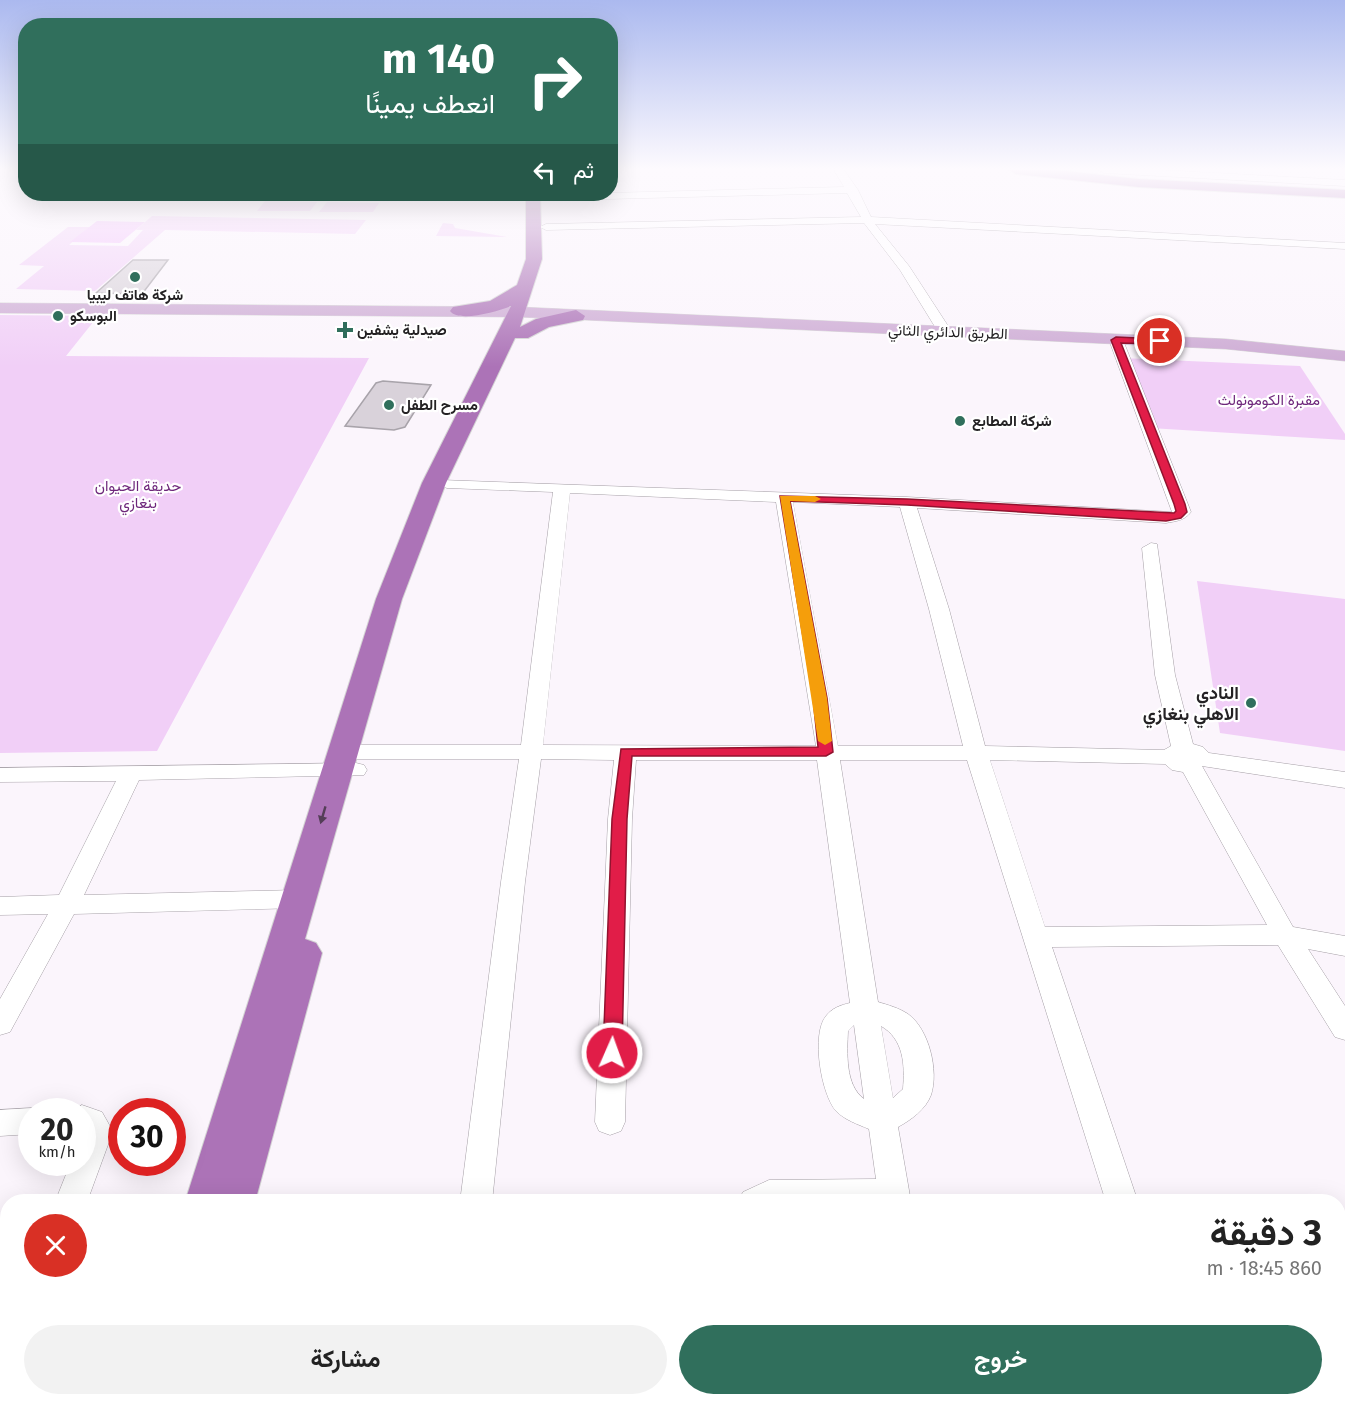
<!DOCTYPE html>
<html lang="ar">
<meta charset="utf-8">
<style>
body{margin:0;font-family:"Fira Sans",Vazirmatn,sans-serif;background:#f2f2f2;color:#222;direction:rtl;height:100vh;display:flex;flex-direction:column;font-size:22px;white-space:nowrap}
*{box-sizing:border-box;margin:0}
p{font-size:20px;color:#767676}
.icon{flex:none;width:33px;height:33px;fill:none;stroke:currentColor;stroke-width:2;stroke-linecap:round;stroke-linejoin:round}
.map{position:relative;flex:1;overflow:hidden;direction:ltr}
.sheet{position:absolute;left:0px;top:1194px;width:1346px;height:212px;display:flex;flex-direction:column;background:#fff;border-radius:24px 24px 0 0;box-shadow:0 6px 24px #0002;direction:rtl}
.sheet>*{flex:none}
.guide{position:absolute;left:18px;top:18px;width:600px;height:183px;border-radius:24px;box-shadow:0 6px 24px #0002;direction:rtl;background:#306f5c;color:#fff;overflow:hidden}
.speed{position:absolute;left:18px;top:1098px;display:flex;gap:12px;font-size:30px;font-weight:700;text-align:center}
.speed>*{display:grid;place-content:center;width:78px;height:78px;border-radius:50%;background:#fff;box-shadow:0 6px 24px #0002;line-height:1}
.speed small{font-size:15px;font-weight:400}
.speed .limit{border:9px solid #d22;background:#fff;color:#111}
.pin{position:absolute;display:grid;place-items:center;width:51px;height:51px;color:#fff;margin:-26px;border:3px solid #fff;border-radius:50%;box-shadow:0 2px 6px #0007}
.me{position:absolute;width:66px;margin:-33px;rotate:2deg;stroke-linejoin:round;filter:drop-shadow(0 0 4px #0008)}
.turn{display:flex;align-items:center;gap:21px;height:126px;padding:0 24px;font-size:27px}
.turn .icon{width:78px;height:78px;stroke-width:2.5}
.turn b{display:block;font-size:42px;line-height:51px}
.then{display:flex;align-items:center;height:57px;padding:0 24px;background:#0003;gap:12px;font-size:22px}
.round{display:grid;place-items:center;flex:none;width:63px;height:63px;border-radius:32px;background:#f2f2f2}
.summary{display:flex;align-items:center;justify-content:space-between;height:102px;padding:0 24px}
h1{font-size:36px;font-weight:700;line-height:45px}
.action{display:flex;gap:12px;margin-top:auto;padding:12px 24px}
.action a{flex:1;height:69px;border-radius:36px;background:#306f5c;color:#fff;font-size:24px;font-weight:700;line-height:69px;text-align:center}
.action a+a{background:#f2f2f2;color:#222}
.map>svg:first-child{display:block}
.green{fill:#f1cff7}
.water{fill:#f1c0fa}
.building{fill:#d9d2da;stroke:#a8a3aa;stroke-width:1.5}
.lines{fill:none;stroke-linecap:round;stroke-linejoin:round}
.minor-casing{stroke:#a59fa6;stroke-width:1}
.major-casing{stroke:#d3d3d3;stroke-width:1}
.highway-casing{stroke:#d3d3d3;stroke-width:2}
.minor{fill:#fff;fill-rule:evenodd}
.major{fill:#cdabd4;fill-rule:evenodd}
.highway{fill:#ac73b7;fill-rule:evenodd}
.oneway{fill:#543e57}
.route{fill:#e11d48;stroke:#92132f;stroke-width:1.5}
.slow{fill:#f59e0b}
.poi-dot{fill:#306f5c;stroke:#fff;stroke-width:2}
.labels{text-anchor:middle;stroke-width:4.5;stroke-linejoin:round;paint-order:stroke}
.far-poi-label{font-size:15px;font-weight:bold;fill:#242224;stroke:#fff;text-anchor:start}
.far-street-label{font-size:15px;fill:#242224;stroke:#fff}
.far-park-label{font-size:15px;fill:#6e277b;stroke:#fff}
.poi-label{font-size:18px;font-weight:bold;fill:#242224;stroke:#fff;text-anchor:end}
</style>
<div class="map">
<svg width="1345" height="1405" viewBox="0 0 1345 1405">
<rect width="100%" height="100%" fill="#fbf5fc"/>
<!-- green -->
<g class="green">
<polygon points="265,201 317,202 310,211 257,211"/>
<polygon points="327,202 379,203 373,212 319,212"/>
<polygon points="152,216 366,220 355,234 165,230 95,291 16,289 44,266 19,265 68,227 90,227 69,245 128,246 143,230 136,230"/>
<polygon points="443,223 453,224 455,228 507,237 436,236"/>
<polygon points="0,315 98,316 66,356 369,358 157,751 0,753"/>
<polygon points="1122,358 1300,366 1345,434 1345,440 1150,428"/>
<polygon points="1197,581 1345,599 1345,751 1220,733"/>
</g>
<!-- water -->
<polygon class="water" points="97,221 145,222 120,243 70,242"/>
<!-- building -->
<g class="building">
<polygon points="133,260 168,260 142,294 96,293"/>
<polygon points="383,381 431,385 405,427 394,430 345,426 376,383"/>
</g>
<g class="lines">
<!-- minor casing -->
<g class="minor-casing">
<g id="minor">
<polygon points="834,170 844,170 858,190 871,217 1345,243 1345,249 875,224 909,266 952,332 945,336 940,335 900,270 864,223 546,230 540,227 546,224 861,217 847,193 568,200 563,197 568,194 844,187"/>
<polygon points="1099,170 1159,170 1345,180 1345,186 1104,173"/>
<path d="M1116,336L1123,340L1191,512C1184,521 1176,521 1166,523L917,508L949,609L985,746L1164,750L1171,746L1155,675L1142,548L1151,543L1157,544L1175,675L1193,744L1203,747L1209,753L1345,772V788L1202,766L1293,927L1345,936V956L1308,949L1345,1006V1040L1335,1037L1278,945L1052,947L1138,1202H1106L967,760H840L878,1002C888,1005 899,1008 908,1014C929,1029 939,1071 931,1095C926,1109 911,1120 898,1127L911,1202H738L743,1192L769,1180L876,1179L869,1129C857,1124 845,1120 836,1111C821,1094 811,1034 826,1016C832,1008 841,1005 850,1003L817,760H636L632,819L625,1122L621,1131L610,1135L599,1131L595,1122L608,819L614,760L541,759L525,882L492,1202H460L501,882L519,759H342L334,757L331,752L334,747L342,745H521L553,492L447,488L441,486L439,483L441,480L907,497L1172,512L1109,340ZM570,493L776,502L816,746L543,745ZM793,502L900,507L929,609L963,746H838ZM990,760L1165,764L1172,770L1183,772L1267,925L1045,927ZM854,1025L864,1099C845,1085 847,1053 848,1031ZM881,1026C904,1039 905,1065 903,1089L893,1098Z"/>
<polygon points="356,763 364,765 367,770 364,775 139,780 84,895 298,890 307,892 311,899 307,906 298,908 74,914 10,1032 0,1035 0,999 48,914 0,915 0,897 59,895 116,781 0,782 0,768"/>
<polygon points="82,1105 102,1112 111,1128 109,1142 87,1202 55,1202 71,1162 82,1162 82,1112 70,1112"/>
<polygon points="32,1108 42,1112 32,1112 32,1134 0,1136 0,1110"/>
<rect x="1338" y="1293" width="7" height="34"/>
<polygon points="8,1348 8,1398 11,1398 0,1403 0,1351"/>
<polygon points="910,1398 946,1398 947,1405 911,1405"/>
<polygon points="960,1398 996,1398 997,1405 961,1405"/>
<polygon points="1166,1398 1231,1398 1234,1405 1169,1405"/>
</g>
</g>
<!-- major casing -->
<g class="major-casing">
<g id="major">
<polygon points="0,303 519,307 1226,339 1345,351 1345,361 1226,349 519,317 0,313"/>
<polygon points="0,1383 8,1386 8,1398 20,1398 23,1405 0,1405"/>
</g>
</g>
<!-- highway casing -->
<g class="highway-casing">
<g id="highway">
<polygon points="1009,170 1056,170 1138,179 1345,190 1345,198 1138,187 1016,174"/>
<path d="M526,194H540L542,259L520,327L536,319L576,310L585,316L583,320L549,327L528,338H515L446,483L402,599L305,939L316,943L322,953L255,1202H185L376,599L422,483L511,306C498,311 459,323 450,311L453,307L490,301L517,285L526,259Z"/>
<polygon points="117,1398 202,1398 201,1405 114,1405"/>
<polygon points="241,1398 295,1398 298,1405 243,1405"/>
</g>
</g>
<!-- minor -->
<use href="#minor" class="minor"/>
<!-- major -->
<use href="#major" class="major"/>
<!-- highway -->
<use href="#highway" class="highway"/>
</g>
<!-- one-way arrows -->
<defs><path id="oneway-solid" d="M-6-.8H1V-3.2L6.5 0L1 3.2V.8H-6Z" transform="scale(1.5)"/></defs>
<use class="oneway" href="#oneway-solid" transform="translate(323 815) rotate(106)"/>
<!-- sky -->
<linearGradient id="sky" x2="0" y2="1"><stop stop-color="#abb9ef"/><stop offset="0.46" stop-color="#fdfafe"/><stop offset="1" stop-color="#fdfafe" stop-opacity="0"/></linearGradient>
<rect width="1345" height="367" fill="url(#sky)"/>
<!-- route -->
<polygon class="route" points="1116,337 1160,339 1164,341 1160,344 1121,343 1185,504 1187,512 1181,518 1166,521 907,505 790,501 827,698 833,752 826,756 632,756 627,819 622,1053 619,1058 612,1061 606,1058 603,1053 612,819 621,749 818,747 813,698 780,496 907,499 1174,513 1176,511 1174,504 1111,340"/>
<!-- slow -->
<polygon class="slow" points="780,496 815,496 821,499 815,502 790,501 827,698 832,741 825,745 818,741"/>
<!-- markers -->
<g class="poi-dot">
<circle cx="135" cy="277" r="6"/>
<circle cx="58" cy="316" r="6"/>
<path d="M342 321h6v6h6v6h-6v6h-6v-6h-6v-6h6z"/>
<circle cx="389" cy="405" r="6"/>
<circle cx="960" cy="421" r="6"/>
<circle cx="1251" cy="703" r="6"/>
</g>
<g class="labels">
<!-- far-poi labels -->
<g class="far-poi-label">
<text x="135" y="300" text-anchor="middle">شركة هاتف ليبيا</text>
<text x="70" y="321">البوسكو</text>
<text x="357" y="335">صيدلية يشفين</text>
<text x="401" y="410">مسرح الطفل</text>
<text x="972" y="426">شركة المطابع</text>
</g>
<!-- far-street labels -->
<g class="far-street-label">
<text transform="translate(948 332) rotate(2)" y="5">الطريق الدائري الثاني</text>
</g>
<!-- far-park labels -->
<g class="far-park-label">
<text x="1269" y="405">مقبرة الكومونولث</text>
<text x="138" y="491">حديقة الحيوان<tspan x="138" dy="17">بنغازي</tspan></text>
</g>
<!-- poi labels -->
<g class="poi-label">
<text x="1239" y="699">النادي<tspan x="1239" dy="21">الاهلي بنغازي</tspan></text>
</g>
</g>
</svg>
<div class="speed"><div>20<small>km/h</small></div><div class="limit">30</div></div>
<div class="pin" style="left:1160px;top:341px;background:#d93025"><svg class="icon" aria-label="arrive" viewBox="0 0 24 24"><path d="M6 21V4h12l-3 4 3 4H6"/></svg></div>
<svg class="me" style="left:612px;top:1053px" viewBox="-20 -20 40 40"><circle r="17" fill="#e11d48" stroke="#fff" stroke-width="3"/><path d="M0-11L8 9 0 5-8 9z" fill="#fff"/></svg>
<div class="guide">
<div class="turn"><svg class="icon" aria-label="right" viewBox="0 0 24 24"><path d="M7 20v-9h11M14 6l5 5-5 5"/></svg><div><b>140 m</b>انعطف يمينًا</div></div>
<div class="then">ثم<svg class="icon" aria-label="left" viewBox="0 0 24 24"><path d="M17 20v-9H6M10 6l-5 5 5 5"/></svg></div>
</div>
<section class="sheet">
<div class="summary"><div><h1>3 دقيقة</h1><p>860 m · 18:45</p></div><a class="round" style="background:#d93025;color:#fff"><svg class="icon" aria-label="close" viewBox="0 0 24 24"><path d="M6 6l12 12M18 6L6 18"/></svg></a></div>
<div class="action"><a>خروج</a><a>مشاركة</a></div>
</section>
</div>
